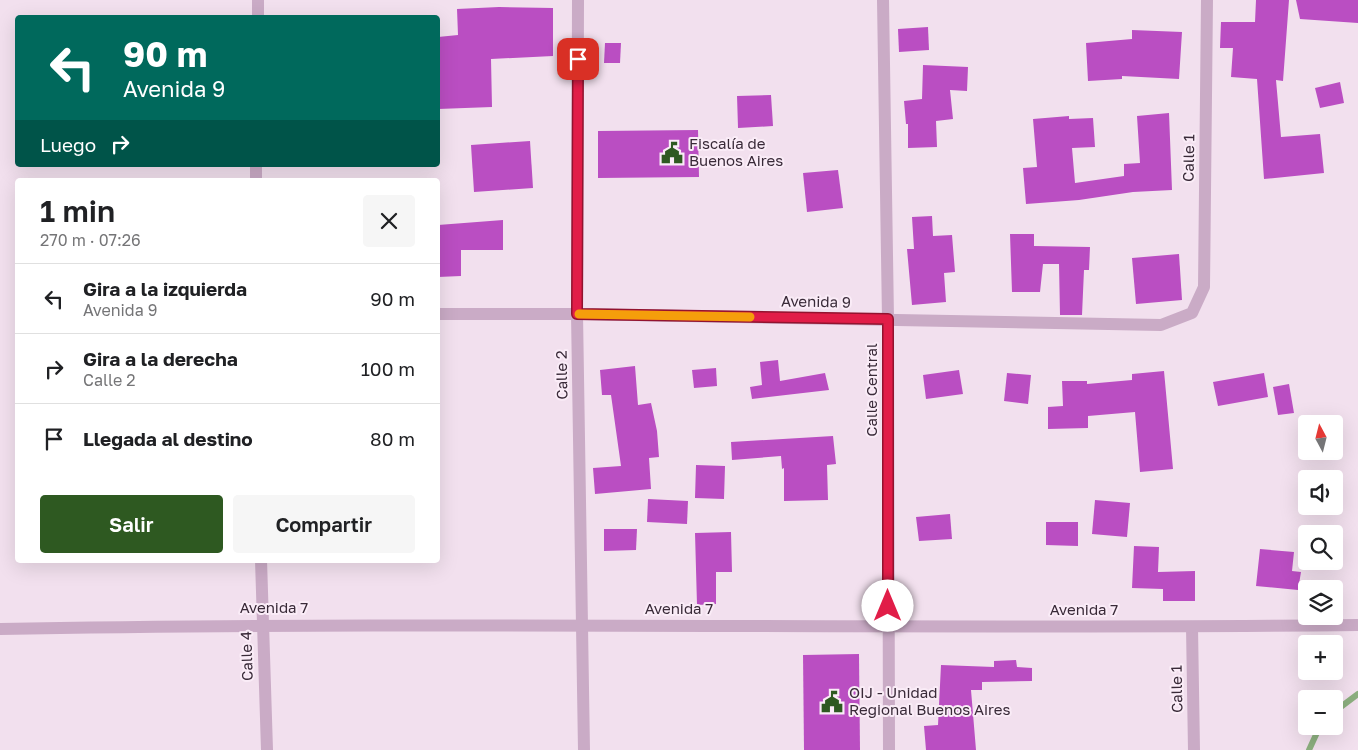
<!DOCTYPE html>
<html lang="es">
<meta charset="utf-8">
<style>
body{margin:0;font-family:"Golos Text",sans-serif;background:#f6f6f6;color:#202124;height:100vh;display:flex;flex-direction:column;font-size:19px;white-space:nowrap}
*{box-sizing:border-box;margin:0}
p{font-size:16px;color:#757577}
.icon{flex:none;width:28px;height:28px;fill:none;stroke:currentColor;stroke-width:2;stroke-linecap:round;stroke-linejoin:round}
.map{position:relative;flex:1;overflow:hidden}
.side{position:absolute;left:15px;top:178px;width:425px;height:385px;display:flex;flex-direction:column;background:#fff;border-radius:5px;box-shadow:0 5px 20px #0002}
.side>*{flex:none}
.banner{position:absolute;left:15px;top:15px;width:425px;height:152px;border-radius:5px;box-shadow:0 5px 20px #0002;background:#00695c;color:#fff;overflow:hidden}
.needle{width:32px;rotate:353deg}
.buttons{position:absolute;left:1298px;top:415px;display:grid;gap:10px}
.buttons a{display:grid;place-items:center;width:45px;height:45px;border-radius:5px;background:#fff;box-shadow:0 5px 20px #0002;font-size:25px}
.pin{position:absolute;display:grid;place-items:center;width:42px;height:42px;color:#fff;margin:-21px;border-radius:10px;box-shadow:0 2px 8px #0006}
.me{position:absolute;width:55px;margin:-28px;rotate:0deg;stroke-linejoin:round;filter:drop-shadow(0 0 4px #0008)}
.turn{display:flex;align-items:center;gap:18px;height:105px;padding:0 25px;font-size:22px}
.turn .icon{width:65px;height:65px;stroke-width:2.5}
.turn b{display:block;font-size:35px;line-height:42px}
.then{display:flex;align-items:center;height:48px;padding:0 25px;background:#0003;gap:10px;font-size:19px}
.round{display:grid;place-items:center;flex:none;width:52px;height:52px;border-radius:5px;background:#f6f6f6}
.headline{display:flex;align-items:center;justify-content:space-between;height:85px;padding:0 25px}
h1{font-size:30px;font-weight:600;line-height:38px}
.button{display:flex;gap:10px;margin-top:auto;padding:10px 25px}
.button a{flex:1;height:58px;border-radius:5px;background:#2e5921;color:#fff;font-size:20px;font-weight:600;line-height:58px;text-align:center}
.button a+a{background:#f6f6f6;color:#202124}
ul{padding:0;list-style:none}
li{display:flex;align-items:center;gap:15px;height:70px;padding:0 25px;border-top:1px solid #e0e0e0}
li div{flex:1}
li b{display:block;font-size:19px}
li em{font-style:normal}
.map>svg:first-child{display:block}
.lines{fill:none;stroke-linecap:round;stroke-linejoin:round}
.stream{stroke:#8caf7f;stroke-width:6}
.building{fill:#ba4ec2}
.minor{stroke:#caabc6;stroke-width:12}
.route-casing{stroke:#92132f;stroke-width:12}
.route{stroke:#e11d48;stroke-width:9}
.slow{stroke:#f59e0b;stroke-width:9}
.labels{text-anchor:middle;stroke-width:4;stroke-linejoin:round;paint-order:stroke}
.poi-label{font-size:15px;fill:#392a38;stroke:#faecf7;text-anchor:start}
.street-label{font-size:15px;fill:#392a38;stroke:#faecf7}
</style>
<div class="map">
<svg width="1358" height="750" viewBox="0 0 1358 750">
<rect width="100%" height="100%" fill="#f2e0ee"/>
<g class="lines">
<!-- stream -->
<g class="stream">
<polyline points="1334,712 1358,694"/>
<polyline points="1309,750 1320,726"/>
</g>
</g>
<!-- building -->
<g class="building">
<polygon points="1256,0 1289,0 1283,81 1276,80 1281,137 1320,134 1324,173 1264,179 1257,79 1231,77 1233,48 1220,48 1221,22 1255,22"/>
<polygon points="1296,0 1358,0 1358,23 1300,19"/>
<polygon points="499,7 553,8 553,56 491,59 492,107 438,109 438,37 458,35 457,9"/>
<polygon points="928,27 929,50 899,52 898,29"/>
<polygon points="1132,30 1182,32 1179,79 1122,76 1122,79 1088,81 1086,43 1132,39"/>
<polygon points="605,43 621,43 620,63 604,63"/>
<polygon points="923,65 968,67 967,91 950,90 953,119 936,121 937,147 908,148 908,124 906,124 904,101 922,99"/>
<polygon points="1340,82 1344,103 1320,108 1315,88"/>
<polygon points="771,95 773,126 738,128 737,96"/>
<polygon points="1169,113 1172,190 1133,192 1079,200 1026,204 1023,168 1037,167 1033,119 1069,116 1069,119 1093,118 1095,147 1072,148 1075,183 1124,176 1124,164 1140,163 1137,116"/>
<polygon points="698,130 699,177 598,178 598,131"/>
<polygon points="530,141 533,188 474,192 471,145"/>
<polygon points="838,170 843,208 807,212 803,173"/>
<polygon points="932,216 933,236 952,235 955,272 944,273 946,302 912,305 907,249 914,249 912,217"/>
<polygon points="503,220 503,250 461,250 461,276 438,277 438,225"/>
<polygon points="1010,234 1034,234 1034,246 1090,247 1089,270 1084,270 1082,315 1060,315 1059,264 1043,264 1040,292 1012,292"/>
<polygon points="1179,254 1182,300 1136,304 1132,258"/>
<polygon points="778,360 780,381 825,373 829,390 752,399 750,387 762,385 760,362"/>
<polygon points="635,366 638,405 651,403 657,431 659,457 649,458 651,489 595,494 593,468 621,466 611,395 602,395 600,370"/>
<polygon points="716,368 717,386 694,388 692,370"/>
<polygon points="959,370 963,394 926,399 923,375"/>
<polygon points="1164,371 1173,469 1140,472 1135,412 1088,416 1088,428 1048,429 1048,407 1063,406 1062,381 1087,381 1087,384 1132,380 1132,374"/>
<polygon points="1007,373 1031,375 1028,404 1004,401"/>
<polygon points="1264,373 1268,397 1218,406 1213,382"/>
<polygon points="1289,384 1294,413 1278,415 1273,387"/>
<polygon points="833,436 836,464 827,465 828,500 784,501 784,468 782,469 781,456 732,460 731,442"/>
<polygon points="696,465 725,466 724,499 695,498"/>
<polygon points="648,499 688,501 687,524 647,522"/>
<polygon points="1095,500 1130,503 1127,537 1092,534"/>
<polygon points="950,514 952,539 919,541 916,517"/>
<polygon points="1046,522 1078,522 1078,546 1046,545"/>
<polygon points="604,529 637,529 636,550 604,551"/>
<polygon points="731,532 732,572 716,572 716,604 697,605 695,533"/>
<polygon points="1134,546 1159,547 1158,572 1195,571 1195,601 1163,601 1163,589 1132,588"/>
<polygon points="1260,549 1294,552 1292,571 1301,572 1298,590 1256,586"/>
<polygon points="859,654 860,750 804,750 803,655"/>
<polygon points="1016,660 1017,667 1032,668 1032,681 982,682 982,690 971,690 976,750 926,750 924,726 938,725 941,665 994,667 994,661"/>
</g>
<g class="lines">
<!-- minor -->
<g class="minor">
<polyline points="578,0 577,314 584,750"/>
<polyline points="883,0 888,319 889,750"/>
<polyline points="258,18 258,0"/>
<polyline points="256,180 256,165"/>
<polyline points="438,314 577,314 1161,325 1192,313 1204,287 1207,0"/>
<polyline points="261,560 267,750"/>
<polyline points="1192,627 1194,750"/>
<path d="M0,629C453,621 905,630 1358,625"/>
</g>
</g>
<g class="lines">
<!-- route casing -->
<g class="route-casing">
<polyline id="route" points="578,59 577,314 888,319 888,606"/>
</g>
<!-- route -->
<use href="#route" class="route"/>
<!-- slow -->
<polyline class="slow" points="579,314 750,317"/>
</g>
<!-- icons -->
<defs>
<g id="civic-bare" transform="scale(1.725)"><path d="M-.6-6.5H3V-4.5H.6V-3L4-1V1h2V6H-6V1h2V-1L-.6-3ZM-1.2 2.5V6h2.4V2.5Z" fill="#2e5921" stroke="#faecf7" stroke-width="2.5" paint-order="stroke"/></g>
</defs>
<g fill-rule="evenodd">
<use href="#civic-bare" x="672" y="153"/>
<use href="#civic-bare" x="832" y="702"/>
</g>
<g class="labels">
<!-- poi labels -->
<g class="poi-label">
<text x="689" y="149">Fiscalía de<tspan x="689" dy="17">Buenos Aires</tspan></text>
<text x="849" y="698">OIJ - Unidad<tspan x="849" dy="17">Regional Buenos Aires</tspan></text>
</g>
<!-- street labels -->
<g class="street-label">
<text transform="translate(1189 158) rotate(-89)" y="5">Calle 1</text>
<text transform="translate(816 302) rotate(1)" y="5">Avenida 9</text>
<text transform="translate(562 375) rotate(-91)" y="5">Calle 2</text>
<text transform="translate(872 390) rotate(-90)" y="5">Calle Central</text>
<text x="274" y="613">Avenida 7</text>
<text x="679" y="614">Avenida 7</text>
<text x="1084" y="615">Avenida 7</text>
<text transform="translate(247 656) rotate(-92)" y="5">Calle 4</text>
<text transform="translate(1177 689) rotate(-91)" y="5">Calle 1</text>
</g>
</g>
</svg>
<div class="buttons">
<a><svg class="needle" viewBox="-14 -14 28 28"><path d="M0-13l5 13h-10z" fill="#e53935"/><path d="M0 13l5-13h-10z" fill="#757577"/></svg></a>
<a><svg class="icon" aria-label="sound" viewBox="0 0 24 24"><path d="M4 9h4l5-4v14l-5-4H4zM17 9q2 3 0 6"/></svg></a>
<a><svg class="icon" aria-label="search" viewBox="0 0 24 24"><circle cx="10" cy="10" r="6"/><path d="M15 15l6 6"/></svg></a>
<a><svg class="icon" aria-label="layers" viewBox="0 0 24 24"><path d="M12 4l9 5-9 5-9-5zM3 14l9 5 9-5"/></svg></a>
<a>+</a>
<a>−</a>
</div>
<div class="pin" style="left:578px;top:59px;background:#d93025"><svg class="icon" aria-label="arrive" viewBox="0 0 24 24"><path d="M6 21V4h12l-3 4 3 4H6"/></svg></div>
<svg class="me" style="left:888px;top:606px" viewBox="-20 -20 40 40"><circle r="19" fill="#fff"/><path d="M0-13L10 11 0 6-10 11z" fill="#e11d48"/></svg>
<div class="banner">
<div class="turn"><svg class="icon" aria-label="left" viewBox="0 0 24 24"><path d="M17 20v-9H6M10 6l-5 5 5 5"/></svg><div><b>90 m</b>Avenida 9</div></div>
<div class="then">Luego<svg class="icon" aria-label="right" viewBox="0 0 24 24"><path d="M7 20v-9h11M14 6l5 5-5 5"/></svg></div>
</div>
<section class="side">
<div class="headline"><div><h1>1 min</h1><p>270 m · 07:26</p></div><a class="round"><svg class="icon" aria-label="close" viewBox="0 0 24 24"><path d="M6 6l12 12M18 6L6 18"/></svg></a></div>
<ul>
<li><svg class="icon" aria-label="left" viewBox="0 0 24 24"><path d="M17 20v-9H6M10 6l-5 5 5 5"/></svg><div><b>Gira a la izquierda</b><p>Avenida 9</p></div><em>90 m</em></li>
<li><svg class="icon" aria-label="right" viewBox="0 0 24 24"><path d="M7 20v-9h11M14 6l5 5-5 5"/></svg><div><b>Gira a la derecha</b><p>Calle 2</p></div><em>100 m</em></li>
<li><svg class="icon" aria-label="arrive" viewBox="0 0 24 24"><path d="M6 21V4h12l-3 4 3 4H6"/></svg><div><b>Llegada al destino</b></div><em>80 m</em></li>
</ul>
<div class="button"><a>Salir</a><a>Compartir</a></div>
</section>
</div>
